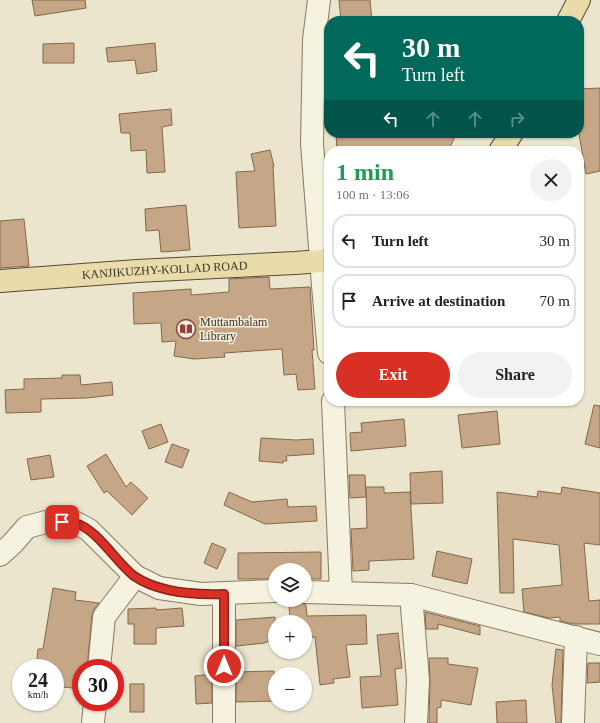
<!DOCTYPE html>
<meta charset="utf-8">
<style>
body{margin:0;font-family:Georgia,serif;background:#f2f2f2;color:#202124;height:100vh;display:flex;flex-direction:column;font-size:15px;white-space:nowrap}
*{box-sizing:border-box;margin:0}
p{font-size:13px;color:#757577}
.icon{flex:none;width:22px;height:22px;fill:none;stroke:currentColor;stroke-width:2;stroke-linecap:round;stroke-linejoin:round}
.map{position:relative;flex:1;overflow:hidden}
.drawer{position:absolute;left:324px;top:146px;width:260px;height:260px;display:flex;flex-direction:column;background:#fff;border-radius:16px;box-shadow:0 1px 3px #0004}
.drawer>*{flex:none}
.guide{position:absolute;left:324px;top:16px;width:260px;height:122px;border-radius:16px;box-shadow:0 1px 3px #0004;background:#00695c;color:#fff;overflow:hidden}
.tools{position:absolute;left:268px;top:563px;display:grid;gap:8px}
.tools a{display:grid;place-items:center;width:44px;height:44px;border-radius:50%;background:#fff;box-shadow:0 1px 3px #0004;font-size:20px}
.speed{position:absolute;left:12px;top:659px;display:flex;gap:8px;font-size:20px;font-weight:700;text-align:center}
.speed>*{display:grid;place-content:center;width:52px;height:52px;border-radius:50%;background:#fff;box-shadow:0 1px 3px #0004;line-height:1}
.speed small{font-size:10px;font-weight:400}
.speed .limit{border:6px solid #d22;background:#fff;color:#111}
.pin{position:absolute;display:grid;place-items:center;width:34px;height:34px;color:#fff;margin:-17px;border-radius:8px;box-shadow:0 2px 6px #0006}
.me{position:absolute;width:44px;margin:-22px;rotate:0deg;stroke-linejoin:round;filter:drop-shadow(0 0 3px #0008)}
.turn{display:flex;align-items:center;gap:14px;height:84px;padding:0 12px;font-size:18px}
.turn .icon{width:52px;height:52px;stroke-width:2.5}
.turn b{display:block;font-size:28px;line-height:34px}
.lanes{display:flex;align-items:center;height:38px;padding:0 12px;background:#0003;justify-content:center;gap:20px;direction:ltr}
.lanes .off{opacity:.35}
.round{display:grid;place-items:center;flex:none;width:42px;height:42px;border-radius:21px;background:#f2f2f2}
.overview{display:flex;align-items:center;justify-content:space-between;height:68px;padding:0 12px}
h1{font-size:24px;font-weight:600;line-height:30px;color:#1e9e55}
.primary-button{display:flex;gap:8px;margin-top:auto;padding:8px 12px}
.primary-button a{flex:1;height:46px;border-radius:24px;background:#d93025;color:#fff;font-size:16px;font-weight:600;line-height:46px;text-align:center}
.primary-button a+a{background:#f2f2f2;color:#202124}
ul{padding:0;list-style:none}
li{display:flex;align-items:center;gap:12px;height:54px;margin:0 8px 6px;padding:0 4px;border:2px solid #e0e0e0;border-radius:16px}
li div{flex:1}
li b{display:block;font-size:15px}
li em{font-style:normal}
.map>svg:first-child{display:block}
.building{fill:#c5a787;stroke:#84674a}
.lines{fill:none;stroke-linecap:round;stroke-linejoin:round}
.minor-casing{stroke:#877962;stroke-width:24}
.major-casing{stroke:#564835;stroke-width:24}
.minor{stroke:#f6f2e0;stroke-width:22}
.major{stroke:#e9dcaa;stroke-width:22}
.route-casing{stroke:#8d1f18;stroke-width:10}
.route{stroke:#d93025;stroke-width:7}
.labels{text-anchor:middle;stroke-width:3;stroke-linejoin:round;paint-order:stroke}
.street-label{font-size:12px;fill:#393023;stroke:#f3efdc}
.poi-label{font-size:12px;fill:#393023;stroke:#f3efdc;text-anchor:start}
</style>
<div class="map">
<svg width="600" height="723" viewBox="0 0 600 723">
<rect width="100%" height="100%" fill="#ebe5cd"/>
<!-- building -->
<g class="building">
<polygon points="32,0 85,0 86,8 35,16"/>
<polygon points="339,0 370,0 372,21 341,21"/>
<polygon points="74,43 74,63 43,63 43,44"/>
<polygon points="155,43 157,71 137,74 135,60 108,62 106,48"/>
<polygon points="600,88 600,171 586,174 579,134 579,89"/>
<polygon points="171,109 172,125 162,127 165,172 147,173 146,150 131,151 130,133 121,133 119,114"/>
<polygon points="336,133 457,133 448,151 337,151"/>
<polygon points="270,150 274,166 273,166 276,226 239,228 236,172 255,171 251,154"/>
<polygon points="186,205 190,250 161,252 159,230 146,231 145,209"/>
<polygon points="24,219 29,266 0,268 0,221"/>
<polygon points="269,277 270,289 310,287 314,350 312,350 315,389 298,390 296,374 284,375 282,349 224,353 225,357 194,359 174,356 176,341 162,342 161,323 134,324 133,293 191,289 191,295 229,292 229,279"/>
<polygon points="62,375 80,375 81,385 112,382 113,395 87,398 41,399 41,412 6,413 5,390 24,389 24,379 62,378"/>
<polygon points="594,405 600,406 600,448 585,444"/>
<polygon points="497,411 500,444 462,448 458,415"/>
<polygon points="404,419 406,446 351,451 350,433 362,432 361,423"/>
<polygon points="161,424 168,442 149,449 142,431"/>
<polygon points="261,438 296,440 313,439 314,454 286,456 287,461 283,461 283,463 259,461"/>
<polygon points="172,444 189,450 182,468 165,462"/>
<polygon points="106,454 126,487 131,482 148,498 132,515 107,491 104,493 87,466"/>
<polygon points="50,455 54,477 31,480 27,459"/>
<polygon points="442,471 443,503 411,504 410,473"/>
<polygon points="349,475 365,475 366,497 350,498"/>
<polygon points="366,487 384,487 384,493 410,492 414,559 369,561 369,570 353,571 351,529 367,528"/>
<polygon points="562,487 600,493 600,545 584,543 589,601 600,600 600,624 574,624 560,621 560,617 549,618 524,612 522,589 562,585 559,545 513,539 514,593 500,593 497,492 537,497 538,491 561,494"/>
<polygon points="229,492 252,502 287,499 288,507 316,506 317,521 265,524 224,505"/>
<polygon points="212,543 226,549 217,569 204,563"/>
<polygon points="437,551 472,559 467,584 432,576"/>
<polygon points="321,552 321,579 305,579 305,570 275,570 275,579 238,579 238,553"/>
<polygon points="53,588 76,592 75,600 99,603 94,609 92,616 87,668 81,668 81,689 55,686 55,668 36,668 38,649 43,649"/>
<polygon points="298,602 306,605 307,616 366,615 367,644 346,645 350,677 333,679 334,683 320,685 315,637 305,638 305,622 290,622 289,603"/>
<polygon points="156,608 156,610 182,608 184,626 156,628 156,644 134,644 134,624 128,624 128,609"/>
<polygon points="425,612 480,626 480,635 438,624 438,629 426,629"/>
<polygon points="275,617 275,641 265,642 265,643 236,646 236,620"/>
<polygon points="398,633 402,668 395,669 398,705 362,708 360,677 381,676 377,635"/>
<polygon points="556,649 563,650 561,723 556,723 552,685"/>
<polygon points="429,658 448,658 448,664 478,668 471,705 441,700 441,707 437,708 437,723 429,723 430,681"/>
<polygon points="588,663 600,663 600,682 587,683"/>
<polygon points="274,671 275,701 236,702 236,672"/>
<polygon points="212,674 212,703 196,704 195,676"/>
<rect x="130" y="684" width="14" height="28"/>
<polygon points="526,700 527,723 497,723 496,702"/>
</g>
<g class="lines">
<!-- minor casing -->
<g class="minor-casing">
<g id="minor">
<polyline points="319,0 314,40 312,144 323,286 329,353"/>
<polyline points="333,401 341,593"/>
<polyline points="0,555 12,544 27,527 46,522 76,523 89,530 135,576 159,588 201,594 275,591"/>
<polyline points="305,592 411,595 600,644"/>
<polyline points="224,594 224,723"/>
<polyline points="411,595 418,680 416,723"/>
<polyline points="99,668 104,617 135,576"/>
<polyline points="93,723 95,702"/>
<polyline points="573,723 576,637"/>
</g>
</g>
<!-- major casing -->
<g class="major-casing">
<g id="major">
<polyline points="568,21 579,0"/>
<polyline points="500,151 512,133"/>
<path id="s1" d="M0,281L137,271L295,263L321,261L329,259"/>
</g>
</g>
<!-- minor -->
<use href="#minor" class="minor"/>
<!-- major -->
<use href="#major" class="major"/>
</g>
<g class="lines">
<!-- route casing -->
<g class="route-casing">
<path id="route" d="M62,522C66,522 71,522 75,523C96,528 116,562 134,576C159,593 195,595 224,594V666"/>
</g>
<!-- route -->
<use href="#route" class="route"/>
</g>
<!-- icons -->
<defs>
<g id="library-ring" transform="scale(1)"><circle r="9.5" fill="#f3efdc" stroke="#904038" stroke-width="1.5"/><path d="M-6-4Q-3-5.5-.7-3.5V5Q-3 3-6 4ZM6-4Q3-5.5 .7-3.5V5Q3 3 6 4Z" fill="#904038"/></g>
</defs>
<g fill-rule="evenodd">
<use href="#library-ring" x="186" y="329"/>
</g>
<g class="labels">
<!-- street labels -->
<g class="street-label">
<text dy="4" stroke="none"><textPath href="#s1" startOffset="165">KANJIKUZHY-KOLLAD ROAD</textPath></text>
</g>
<!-- poi labels -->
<g class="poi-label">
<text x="200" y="326">Muttambalam<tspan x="200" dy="14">Library</tspan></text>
</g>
</g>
</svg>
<div class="tools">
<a><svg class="icon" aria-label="layers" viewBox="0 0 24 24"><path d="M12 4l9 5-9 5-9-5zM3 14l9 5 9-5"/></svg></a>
<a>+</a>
<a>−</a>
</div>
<div class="speed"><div>24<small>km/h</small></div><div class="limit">30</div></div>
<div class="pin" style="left:62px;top:522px;background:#d93025"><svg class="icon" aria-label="arrive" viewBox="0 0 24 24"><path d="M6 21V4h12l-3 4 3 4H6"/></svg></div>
<svg class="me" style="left:224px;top:666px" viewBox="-20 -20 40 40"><circle r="17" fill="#d93025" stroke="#fff" stroke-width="3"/><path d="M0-11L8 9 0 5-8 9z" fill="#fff"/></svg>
<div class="guide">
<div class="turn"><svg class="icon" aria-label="left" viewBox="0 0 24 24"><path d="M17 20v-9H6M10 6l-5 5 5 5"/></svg><div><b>30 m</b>Turn left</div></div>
<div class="lanes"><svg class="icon" aria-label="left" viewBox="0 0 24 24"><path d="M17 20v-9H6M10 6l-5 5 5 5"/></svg><svg class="icon off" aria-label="ahead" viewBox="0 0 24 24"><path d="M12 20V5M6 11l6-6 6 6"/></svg><svg class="icon off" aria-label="ahead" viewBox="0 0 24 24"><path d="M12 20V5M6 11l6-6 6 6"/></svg><svg class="icon off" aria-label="right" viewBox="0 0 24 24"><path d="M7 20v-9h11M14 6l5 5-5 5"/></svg></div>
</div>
<section class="drawer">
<div class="overview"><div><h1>1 min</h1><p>100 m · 13:06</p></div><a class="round"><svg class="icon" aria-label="close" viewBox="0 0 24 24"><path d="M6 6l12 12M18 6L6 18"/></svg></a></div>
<ul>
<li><svg class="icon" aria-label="left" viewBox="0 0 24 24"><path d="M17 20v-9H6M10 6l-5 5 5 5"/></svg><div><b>Turn left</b></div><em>30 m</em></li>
<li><svg class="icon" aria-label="arrive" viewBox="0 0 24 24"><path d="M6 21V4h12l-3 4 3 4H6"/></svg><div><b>Arrive at destination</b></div><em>70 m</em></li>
</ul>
<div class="primary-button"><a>Exit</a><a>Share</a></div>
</section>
</div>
